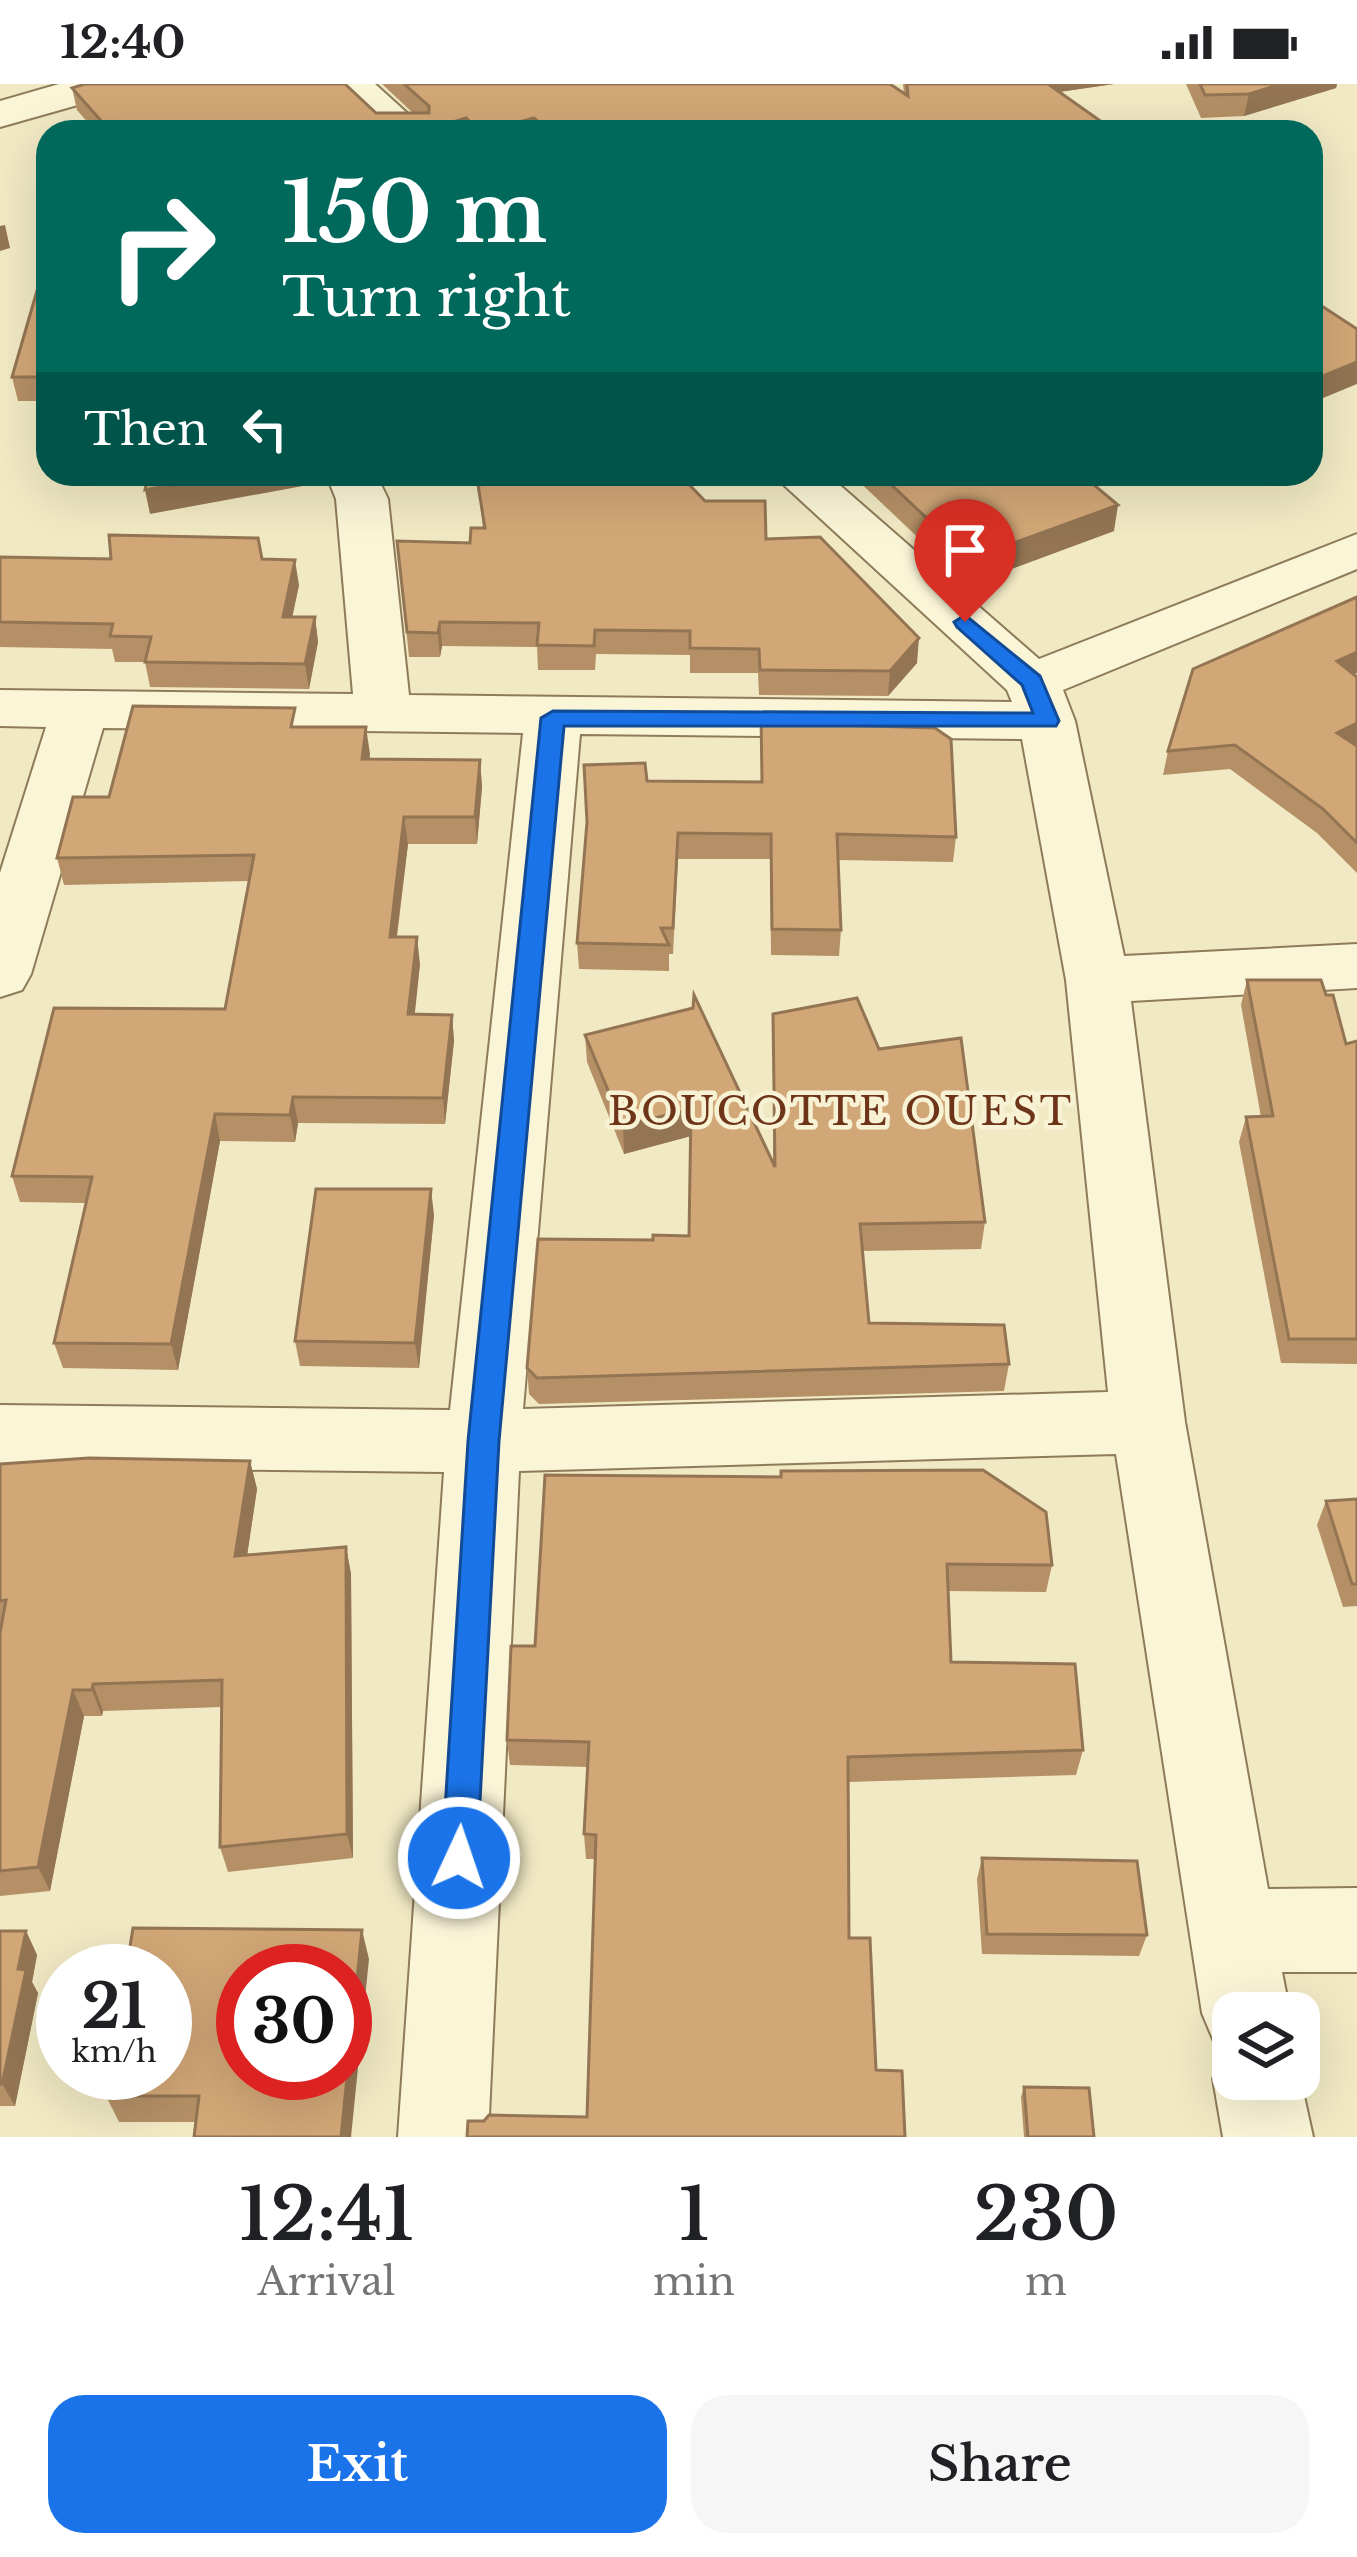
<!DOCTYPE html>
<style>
body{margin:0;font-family:"Libre Baskerville",serif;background:#f6f6f6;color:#202124;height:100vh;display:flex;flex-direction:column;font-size:45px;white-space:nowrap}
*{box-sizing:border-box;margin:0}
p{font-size:39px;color:#757577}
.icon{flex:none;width:66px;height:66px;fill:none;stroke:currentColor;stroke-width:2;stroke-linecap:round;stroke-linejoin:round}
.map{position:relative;height:2053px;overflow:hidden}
.panel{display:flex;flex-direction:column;background:#fff;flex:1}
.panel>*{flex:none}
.guide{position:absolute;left:36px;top:36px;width:1287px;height:366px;border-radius:36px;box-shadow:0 12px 48px #0002;background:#00695c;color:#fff;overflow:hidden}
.buttons{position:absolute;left:1212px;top:1908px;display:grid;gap:24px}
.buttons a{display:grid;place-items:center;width:108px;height:108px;border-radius:24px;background:#fff;box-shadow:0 12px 48px #0002;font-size:60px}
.speed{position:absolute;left:36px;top:1860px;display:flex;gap:24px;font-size:60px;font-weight:700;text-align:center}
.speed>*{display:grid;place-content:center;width:156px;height:156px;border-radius:50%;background:#fff;box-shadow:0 12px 48px #0002;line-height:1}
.speed small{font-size:30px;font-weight:400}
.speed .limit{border:18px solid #d22;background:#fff;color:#111}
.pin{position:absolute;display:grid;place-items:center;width:102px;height:102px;color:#fff;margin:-123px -51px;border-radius:50% 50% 50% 0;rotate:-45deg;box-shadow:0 0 12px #0007}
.pin .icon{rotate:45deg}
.me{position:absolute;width:132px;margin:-66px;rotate:3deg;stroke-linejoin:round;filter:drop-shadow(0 0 9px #0008)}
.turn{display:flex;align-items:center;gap:42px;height:252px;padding:0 48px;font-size:54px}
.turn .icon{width:156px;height:156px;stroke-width:2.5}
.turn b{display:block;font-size:84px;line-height:102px}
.then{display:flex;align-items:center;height:114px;padding:0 48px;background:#0003;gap:24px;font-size:45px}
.eta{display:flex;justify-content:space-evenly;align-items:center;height:204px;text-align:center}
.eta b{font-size:72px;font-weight:600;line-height:84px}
.primary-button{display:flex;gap:24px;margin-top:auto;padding:24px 48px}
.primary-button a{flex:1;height:138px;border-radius:36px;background:#1a73e8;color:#fff;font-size:48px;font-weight:600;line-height:138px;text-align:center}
.primary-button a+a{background:#f6f6f6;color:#202124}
.status{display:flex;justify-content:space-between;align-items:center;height:84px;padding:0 60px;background:#fff;direction:ltr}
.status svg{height:33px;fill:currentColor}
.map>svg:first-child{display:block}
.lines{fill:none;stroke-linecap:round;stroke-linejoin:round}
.street-casing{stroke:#8e7b59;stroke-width:4}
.street{fill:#fbf5d8;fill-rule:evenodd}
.wall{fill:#b59066}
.shaded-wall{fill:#937553}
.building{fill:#d2a777;stroke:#937553;stroke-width:3;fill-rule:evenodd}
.route{fill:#1a73e8;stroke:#114b97;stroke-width:3}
.labels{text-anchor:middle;stroke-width:9;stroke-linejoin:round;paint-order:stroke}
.neighbourhood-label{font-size:39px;letter-spacing:3px;fill:#6d341a;stroke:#f8f2d4}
</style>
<div class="status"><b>12:40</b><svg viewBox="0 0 49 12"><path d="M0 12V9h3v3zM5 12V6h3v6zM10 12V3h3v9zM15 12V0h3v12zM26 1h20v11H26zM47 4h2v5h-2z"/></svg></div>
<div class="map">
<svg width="1357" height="2053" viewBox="0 0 1357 2053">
<rect width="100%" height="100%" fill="#f1e9c4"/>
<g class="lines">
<!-- street casing -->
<g class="street-casing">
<g id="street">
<polygon points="59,0 126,0 120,9 0,43 0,17"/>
<polygon points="328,0 375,0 428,48 381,48"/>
<path d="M326,390H376L388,415L409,611L1012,618L1007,606L772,390H827L1039,575L1357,450V485L1063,606L1075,637L1124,872L1357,860V904L1131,917L1185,1338L1268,1805L1357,1804V1888H1282L1290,1929H1233V1995H1299V1989L1313,2053H1223L1213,1995L1225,1964L1215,1960L1202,1929L1116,1370L519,1387L488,2053H398L444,1388L0,1383V1321L450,1326L523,649L103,644L31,890L22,906L0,913V789L46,643L0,642V606L353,610L336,415ZM580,650L1022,655L1066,896L1108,1308L523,1325Z"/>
</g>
</g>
<!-- street -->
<use href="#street" class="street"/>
</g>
<!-- wall -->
<g class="wall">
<polygon points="382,0 890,0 904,10 903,0 1114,0 1059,8 1116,48 96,48 77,26 72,4 376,29 413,29"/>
<polygon points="1186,0 1337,0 1336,4 1244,32 1201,34"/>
<polygon points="48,193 48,317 18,317 12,293"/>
<polygon points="551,390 679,390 705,417 766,455 917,579 888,612 759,611 758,589 690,589 690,571 596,570 595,586 538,586 537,563 442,562 440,573 409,573 397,457 470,459 483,444 478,401 554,394"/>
<polygon points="851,390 1081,390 1114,447 968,501"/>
<polygon points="0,473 262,475 299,501 292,533 315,533 318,558 309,605 150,603 145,578 115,578 112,565 0,563"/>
<polygon points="1357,589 1353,591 1355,661 1357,662 1357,789 1317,749 1230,685 1163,691 1168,667"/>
<polygon points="761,631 850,641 956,753 953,778 838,776 841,846 839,872 771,871 770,775 678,775 673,870 669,870 669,887 579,885 577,859 647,697 761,698"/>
<polygon points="298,643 370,670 369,675 480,676 482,703 477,760 408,760 397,853 420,880 414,930 452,931 454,957 445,1040 298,1039 295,1058 220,1057 178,1286 63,1284 54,1259 86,1119 20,1118 12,1092 225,925 249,797 64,801 57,774 109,713"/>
<polygon points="1247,896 1346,960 1357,957 1357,1280 1281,1279 1239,1058 1246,1033 1261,1033 1241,921"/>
<polygon points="773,930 879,965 985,1138 981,1165 862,1167 869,1239 1009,1280 1004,1307 539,1320 529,1310 527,1284 653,1156 689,1152 691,1052 624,1070 587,978 585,951 773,1080"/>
<polygon points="434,1131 419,1284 300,1282 295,1257"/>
<polygon points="250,1377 257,1405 247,1471 346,1463 351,1490 353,1774 228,1788 220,1763 222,1623 103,1627 102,1632 84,1632 50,1807 0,1812 0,1380"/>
<polygon points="545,1391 1052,1481 1046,1508 948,1507 951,1578 1083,1666 1076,1691 848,1698 587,2033 596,1775 586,1775 584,1750 588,1683 510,1681 507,1656 535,1562"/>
<polygon points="1357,1415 1357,1522 1343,1523 1317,1441 1326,1417"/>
<polygon points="982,1774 1147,1851 1139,1872 982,1870 977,1795"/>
<polygon points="0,1847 26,1847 37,1871 32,1898 38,1909 15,2022 0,2022"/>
<polygon points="369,1875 196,2038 119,2038 106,2012"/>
<polygon points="1024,2003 1094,2053 1024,2053 1021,2013"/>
</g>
<!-- shaded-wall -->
<g class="shaded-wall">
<polygon points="1032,0 1114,0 1031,12"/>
<polygon points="1281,0 1337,0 1336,4 1244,32 1249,10"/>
<polygon points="466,34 467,48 420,48"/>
<polygon points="534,34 535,48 483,48"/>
<polygon points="5,141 10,164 0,167 0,142"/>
<polygon points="1357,278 1357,300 1311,319 1311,297"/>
<polygon points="234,390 318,390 319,399 150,430 145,406"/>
<polygon points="1118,421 1114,447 968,501 970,475"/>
<polygon points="295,476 299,501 287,558 283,533"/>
<polygon points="315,533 318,558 309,605 305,580"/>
<polygon points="440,538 442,562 440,573 438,549"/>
<polygon points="919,554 917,579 888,612 890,587"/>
<polygon points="1357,568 1357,589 1330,601 1337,577"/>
<polygon points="1357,639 1357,660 1331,672 1337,649"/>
<polygon points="366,643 370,670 366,702 362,675"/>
<polygon points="480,676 482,703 477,760 475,733"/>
<polygon points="404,733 408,760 393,880 390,853"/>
<polygon points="417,853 420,880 412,957 408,930"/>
<polygon points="452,931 454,957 445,1040 443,1014"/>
<polygon points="293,1013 298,1039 295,1058 290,1031"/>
<polygon points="691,1025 691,1052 624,1070 623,1042"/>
<polygon points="215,1030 220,1057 178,1286 171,1260"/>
<polygon points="431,1105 434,1131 419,1284 415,1259"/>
<polygon points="250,1377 257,1405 243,1499 235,1472"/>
<polygon points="346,1463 351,1490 353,1774 347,1750"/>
<polygon points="93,1600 103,1627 102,1632 92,1606"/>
<polygon points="73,1606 84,1632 50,1807 38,1783"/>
<polygon points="362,1846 369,1875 351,2053 341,2053"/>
<polygon points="26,1847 37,1871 32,1898 38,1909 15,2022 2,2000 18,1885"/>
</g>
<!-- building -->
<g class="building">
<polygon points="85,0 345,0 376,29 429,29 429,22 404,0 890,0 908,12 907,0 1048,0 1116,48 549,48 534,34 483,48 481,48 466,34 420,48 111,48 72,4"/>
<polygon points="1200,0 1281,0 1249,10 1205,11"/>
<polygon points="43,186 48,193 48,293 12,293"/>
<polygon points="1311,215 1357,245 1357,278 1311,297"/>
<polygon points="148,390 234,390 145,406"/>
<polygon points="572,390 679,390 705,417 765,417 766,455 820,453 919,554 890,587 760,586 759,565 690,564 690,547 595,546 594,562 537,561 539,539 440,538 438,549 407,548 397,457 470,459 471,444 485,444 478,401 574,392"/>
<polygon points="880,390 1081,390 1118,421 970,475"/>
<polygon points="109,451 258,454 262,475 295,476 283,533 315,533 305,580 145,578 151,553 110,552 113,540 0,538 0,473 111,475"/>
<polygon points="1357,513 1357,568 1337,577 1357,593 1357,639 1337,649 1357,662 1357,759 1323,725 1235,661 1168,667 1193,585"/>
<polygon points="133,622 295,624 291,643 366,643 362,675 480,676 475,733 404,733 390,853 417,853 408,930 452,931 443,1014 293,1013 290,1031 215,1030 171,1260 54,1259 92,1093 12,1092 54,924 225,925 254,771 57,774 73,713 109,713"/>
<polygon points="761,631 850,632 842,641 935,644 951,655 956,753 837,750 841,846 772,845 771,750 678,749 673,844 661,844 669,861 577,859 587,738 584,681 645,679 647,697 762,698"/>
<polygon points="1247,896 1321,896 1326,911 1333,911 1346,960 1357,957 1357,1255 1289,1255 1246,1033 1273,1032"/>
<polygon points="694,911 775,1083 773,930 857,914 879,965 961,954 985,1138 860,1140 869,1239 1004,1241 1009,1280 537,1294 527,1284 538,1155 653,1156 653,1151 689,1152 691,1025 623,1042 585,951 693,924"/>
<polygon points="316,1105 431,1105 415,1259 295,1257"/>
<polygon points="89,1374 250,1377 235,1472 346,1463 347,1750 220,1763 222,1596 93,1600 92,1606 73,1606 38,1783 0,1787 0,1549 6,1516 0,1517 0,1380"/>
<polygon points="983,1386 1046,1428 1052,1481 947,1480 951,1578 1075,1580 1083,1666 848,1673 849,1854 870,1854 876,1986 902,1987 905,2053 467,2053 468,2037 484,2037 489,2031 587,2033 596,1751 584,1750 589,1658 507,1656 511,1562 535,1562 545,1391 781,1393 781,1387"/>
<polygon points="1357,1415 1357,1500 1352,1500 1326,1417"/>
<polygon points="982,1774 1137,1777 1147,1851 987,1850"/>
<path d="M133,1844L362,1846L341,2053H194L199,2012H106L110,1989H165V1887H126ZM243,1887H345V1989H243Z"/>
<polygon points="0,1847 26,1847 18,1885 26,1886 2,2000 0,2000"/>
<polygon points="1024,2003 1089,2004 1094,2053 1028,2053"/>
</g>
<!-- route -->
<polygon class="route" points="965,531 1040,592 1059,637 1056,642 564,642 499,1357 477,1774 472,1786 459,1791 447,1786 442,1774 468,1357 541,634 553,627 1033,629 1022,601 957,543 954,538"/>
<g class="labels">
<!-- neighbourhood labels -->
<g class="neighbourhood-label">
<text x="841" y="1041">BOUCOTTE OUEST</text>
</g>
</g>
</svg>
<div class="buttons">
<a><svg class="icon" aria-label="layers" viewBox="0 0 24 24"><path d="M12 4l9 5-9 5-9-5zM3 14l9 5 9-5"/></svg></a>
</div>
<div class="speed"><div>21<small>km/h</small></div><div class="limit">30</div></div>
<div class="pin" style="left:965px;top:538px;background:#d93025"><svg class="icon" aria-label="arrive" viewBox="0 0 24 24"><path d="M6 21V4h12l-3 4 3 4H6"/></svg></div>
<svg class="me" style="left:459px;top:1774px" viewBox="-20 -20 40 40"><circle r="17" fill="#1a73e8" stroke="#fff" stroke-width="3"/><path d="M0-11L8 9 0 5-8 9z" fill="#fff"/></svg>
<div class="guide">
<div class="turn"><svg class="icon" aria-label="right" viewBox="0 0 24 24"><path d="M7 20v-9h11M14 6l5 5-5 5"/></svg><div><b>150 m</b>Turn right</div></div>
<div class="then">Then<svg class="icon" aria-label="left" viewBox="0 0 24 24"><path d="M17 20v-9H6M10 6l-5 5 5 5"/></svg></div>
</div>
</div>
<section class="panel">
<div class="eta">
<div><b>12:41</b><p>Arrival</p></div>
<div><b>1</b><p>min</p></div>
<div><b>230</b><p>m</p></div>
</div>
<div class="primary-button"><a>Exit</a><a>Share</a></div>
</section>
